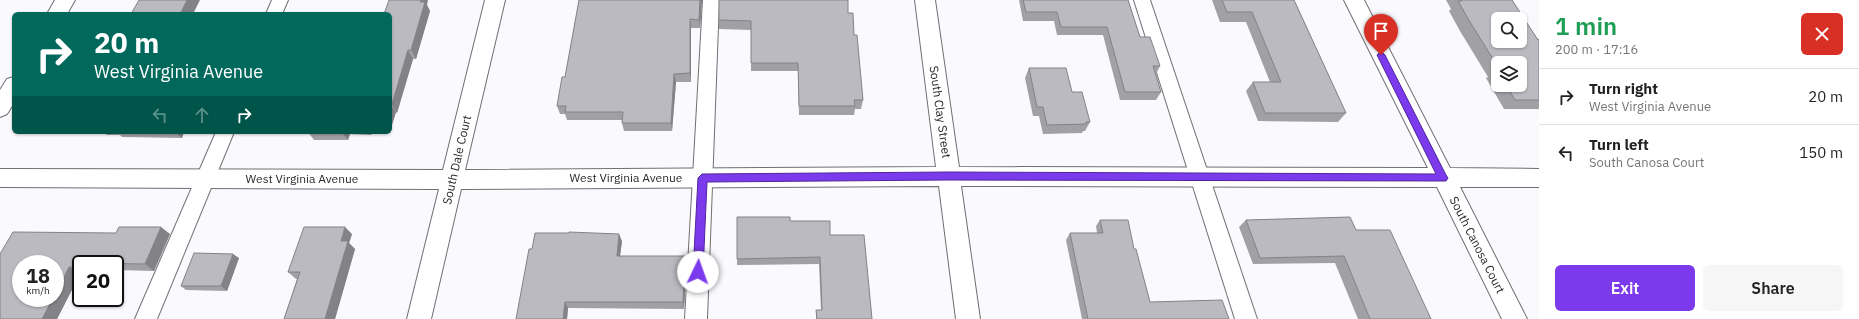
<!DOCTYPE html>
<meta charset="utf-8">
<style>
body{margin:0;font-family:"IBM Plex Sans",sans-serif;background:#f6f6f6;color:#222;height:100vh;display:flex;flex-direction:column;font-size:15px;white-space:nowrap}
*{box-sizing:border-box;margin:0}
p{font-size:13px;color:#767676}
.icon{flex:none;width:22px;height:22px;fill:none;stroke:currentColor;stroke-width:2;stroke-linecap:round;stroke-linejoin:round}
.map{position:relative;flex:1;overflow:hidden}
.panel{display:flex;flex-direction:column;background:#fff;width:320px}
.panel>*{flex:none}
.hud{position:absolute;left:12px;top:12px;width:380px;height:122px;border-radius:6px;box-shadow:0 1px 3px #0004;background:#00695c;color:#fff;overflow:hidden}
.tools{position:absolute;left:1491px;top:12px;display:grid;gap:8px}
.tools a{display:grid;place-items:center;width:36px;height:36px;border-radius:6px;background:#fff;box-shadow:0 1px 3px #0004;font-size:20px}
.speed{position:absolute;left:12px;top:255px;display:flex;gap:8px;font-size:20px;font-weight:700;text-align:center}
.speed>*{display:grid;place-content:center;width:52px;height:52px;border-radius:50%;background:#fff;box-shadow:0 1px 3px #0004;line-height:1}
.speed small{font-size:10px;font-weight:400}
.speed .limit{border:2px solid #111;border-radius:6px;background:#fff;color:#111}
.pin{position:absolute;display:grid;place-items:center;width:34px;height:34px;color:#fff;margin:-41px -17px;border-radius:50% 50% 50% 0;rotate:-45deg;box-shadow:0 0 4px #0007}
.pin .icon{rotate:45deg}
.me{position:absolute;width:44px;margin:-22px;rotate:3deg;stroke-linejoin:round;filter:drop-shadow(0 0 3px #0008)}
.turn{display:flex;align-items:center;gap:14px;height:84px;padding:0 16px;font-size:18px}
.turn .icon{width:52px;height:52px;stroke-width:2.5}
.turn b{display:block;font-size:28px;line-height:34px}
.lanes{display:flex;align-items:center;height:38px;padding:0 16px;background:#0003;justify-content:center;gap:20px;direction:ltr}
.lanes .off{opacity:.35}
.round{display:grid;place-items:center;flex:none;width:42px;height:42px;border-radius:6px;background:#f6f6f6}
.headline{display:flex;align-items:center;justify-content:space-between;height:68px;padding:0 16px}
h1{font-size:24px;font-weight:600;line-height:30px;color:#1e9e55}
.button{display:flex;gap:8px;margin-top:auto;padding:8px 16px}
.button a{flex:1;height:46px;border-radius:6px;background:#7c3aed;color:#fff;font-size:16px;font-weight:600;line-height:46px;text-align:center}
.button a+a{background:#f6f6f6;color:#222}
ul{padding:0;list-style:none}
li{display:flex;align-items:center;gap:12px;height:56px;padding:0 16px;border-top:1px solid #e0e0e0}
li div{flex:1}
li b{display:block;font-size:15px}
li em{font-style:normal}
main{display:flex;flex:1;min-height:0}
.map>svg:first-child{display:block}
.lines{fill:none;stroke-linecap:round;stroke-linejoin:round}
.lane-casing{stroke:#6f6e73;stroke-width:2}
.street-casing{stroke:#6f6e73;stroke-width:2}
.lane{fill:#fff;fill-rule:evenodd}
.street{fill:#fff;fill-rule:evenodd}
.wall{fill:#a1a0a5;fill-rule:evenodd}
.shaded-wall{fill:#838286}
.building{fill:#bbbac0;stroke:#838286;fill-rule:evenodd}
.route{fill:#7c3aed;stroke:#51269a}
.labels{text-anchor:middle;stroke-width:3.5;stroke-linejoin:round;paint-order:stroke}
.street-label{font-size:12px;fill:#2a2a2c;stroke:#fff}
</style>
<main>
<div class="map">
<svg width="1539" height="319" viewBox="0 0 1539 319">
<rect width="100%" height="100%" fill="#faf9fe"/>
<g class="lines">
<!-- lane casing -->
<g class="lane-casing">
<g id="lane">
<polygon points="272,0 288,0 282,14 266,14"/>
<polygon points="703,0 719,0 707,319 685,319"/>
<polygon points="1134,0 1150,0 1257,319 1235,319"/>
<polygon points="216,132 234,132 157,319 135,319"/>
</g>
</g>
<!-- street casing -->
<g class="street-casing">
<g id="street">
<polygon points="55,0 75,0 67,14 47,14"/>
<polygon points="485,0 505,0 465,170 936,167 915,0 935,0 959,167 1428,168 1344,0 1364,0 1450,168 1539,169 1539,187 1460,187 1527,319 1502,319 1437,187 961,186 980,319 956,319 939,186 461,189 431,319 407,319 439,189 0,187 0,169 443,170"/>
<polygon points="14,77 14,103 7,114 0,117 0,90 7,79"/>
</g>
</g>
<!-- lane -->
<use href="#lane" class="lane"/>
<!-- street -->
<use href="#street" class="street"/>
</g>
<!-- wall -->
<g class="wall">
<polygon points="579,0 702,0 700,28 691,28 691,82 676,82 672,131 624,131 622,123 622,120 567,120 565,114 560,114 557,106 565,77"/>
<polygon points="1019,0 1128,0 1140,37 1160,66 1156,74 1161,92 1156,100 1120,100 1103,35 1057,35 1054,21 1023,21"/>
<polygon points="1212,0 1294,0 1346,113 1338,122 1258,121 1246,91 1253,82 1270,82 1246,22 1220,22"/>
<path d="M1446,0H1512L1538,40L1539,39V109H1504L1486,78L1488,77L1460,31L1449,11L1451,9ZM1498,63L1520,85H1498Z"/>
<polygon points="427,5 430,11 416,59 413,59 397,113 396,112 390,131 390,14"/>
<polygon points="848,13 854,35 863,100 861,109 855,109 854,115 799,115 798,71 751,71 751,30 719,29 719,20"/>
<polygon points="1029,68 1072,92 1090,122 1085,131 1083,131 1082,133 1043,134 1039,116 1033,116 1025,78"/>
<polygon points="103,132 184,132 182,138 122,137 120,135 107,135"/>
<polygon points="281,132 372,132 371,135 350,134 348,140 314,140 308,132"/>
<polygon points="1100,220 1134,249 1150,302 1229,319 1082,319 1066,240 1070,233 1097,233 1096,226"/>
<polygon points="1246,220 1356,230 1431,319 1358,319 1335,263 1253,264 1239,227"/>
<polygon points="790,221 830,235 872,319 816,319 816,310 821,310 819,264 737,265 737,259"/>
<polygon points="116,233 170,234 154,271 115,270 115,264 81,264 81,274 80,274 57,319 0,319"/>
<polygon points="352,234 349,243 355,249 335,319 284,319 297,279 296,279 288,272"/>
<polygon points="622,241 620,256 687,263 684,309 568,308 567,319 516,319 532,249"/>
<polygon points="239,258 227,291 186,290 181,286"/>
</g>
<!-- shaded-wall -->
<g class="shaded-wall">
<polygon points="187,0 200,0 193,14 180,14"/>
<polygon points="421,0 428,0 427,5 430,11 416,59 411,50"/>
<polygon points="700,0 702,0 700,28 699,20"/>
<polygon points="690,19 691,28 691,82 690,73"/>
<polygon points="408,50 413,59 397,113 392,104"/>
<polygon points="674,74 676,82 672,131 671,123"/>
<polygon points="390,104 396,112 390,131"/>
<polygon points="175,132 184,132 182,138"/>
<polygon points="341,132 349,132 350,134 348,140"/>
<polygon points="368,132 372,132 371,135"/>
<polygon points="161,227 170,234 154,271 145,264"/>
<polygon points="345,227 352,234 349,243 355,249 335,319 325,319 341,241"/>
<polygon points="619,234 622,241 619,263 617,256"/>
<polygon points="233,254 239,258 227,291 221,286"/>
<polygon points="685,256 687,263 684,309 683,302"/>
<polygon points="69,267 80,274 57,319 42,319 53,298 55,298 55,295"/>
<polygon points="565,302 568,308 567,319 563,319"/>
</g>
<!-- building -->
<g class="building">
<polygon points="139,0 187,0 180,14 131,14"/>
<polygon points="389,0 421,0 420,2 425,2 411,50 408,50 392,104 390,104 390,14 384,14"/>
<polygon points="579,0 700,0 699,20 690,19 690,73 674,74 671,123 622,123 623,112 565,112 566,106 557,106 562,77 565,77"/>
<polygon points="719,0 848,0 848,13 853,13 854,35 857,35 863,100 854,100 855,106 799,106 798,63 751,63 751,21 719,20"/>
<polygon points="1023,0 1128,0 1140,37 1150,37 1160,66 1153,66 1161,92 1125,92 1107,27 1061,27 1057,12 1026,12"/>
<polygon points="1222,0 1294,0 1346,113 1265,113 1253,82 1281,82 1252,12 1227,12"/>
<path d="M1461,0H1512L1538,40L1539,39V100H1515L1506,85H1520V63H1498V67L1470,22L1458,1H1462ZM1498,19H1520V41H1498Z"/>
<polygon points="1029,68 1066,68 1072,92 1082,92 1090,122 1086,122 1086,124 1047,125 1043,107 1037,107"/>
<polygon points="737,217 790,217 790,221 830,221 830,235 864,235 872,319 817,319 816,310 822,310 820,257 737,259"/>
<polygon points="1350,217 1356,230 1390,230 1431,319 1370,319 1344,256 1260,258 1246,220"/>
<polygon points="1100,220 1128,220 1134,249 1136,249 1150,302 1222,300 1229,319 1088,319 1070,233 1103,233"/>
<polygon points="119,227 161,227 145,264 82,263 81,264 80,267 69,267 55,295 55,264 21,264 21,298 53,298 42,319 0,319 0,254 13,232 116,233"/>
<polygon points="304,227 345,227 341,241 348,241 325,319 284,319 300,272 288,272"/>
<polygon points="569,232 619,234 617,256 685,256 683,302 565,302 563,319 516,319 529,249 532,249 535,233 569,233"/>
<polygon points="194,253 233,254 221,286 181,286"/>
</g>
<!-- route -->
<polygon class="route" points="1381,51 1385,55 1446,175 1448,178 1446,181 948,180 707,182 703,272 701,275 698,276 694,275 693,272 698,178 702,174 948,172 1436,174 1377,55"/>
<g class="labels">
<!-- street labels -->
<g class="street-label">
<text transform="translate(940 112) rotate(82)" y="4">South Clay Street</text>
<text transform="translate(457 160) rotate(-77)" y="4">South Dale Court</text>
<text x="626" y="182">West Virginia Avenue</text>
<text x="302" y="183">West Virginia Avenue</text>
<text transform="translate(1477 245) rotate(63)" y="4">South Canosa Court</text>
</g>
</g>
</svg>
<div class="tools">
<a><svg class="icon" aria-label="search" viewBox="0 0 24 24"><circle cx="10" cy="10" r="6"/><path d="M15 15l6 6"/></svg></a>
<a><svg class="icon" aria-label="layers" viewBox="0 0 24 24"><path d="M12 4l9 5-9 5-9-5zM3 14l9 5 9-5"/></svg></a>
</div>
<div class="speed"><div>18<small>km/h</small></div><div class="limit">20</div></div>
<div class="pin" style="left:1381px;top:55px;background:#d93025"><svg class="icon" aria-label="arrive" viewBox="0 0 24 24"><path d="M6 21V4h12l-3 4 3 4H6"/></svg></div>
<svg class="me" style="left:698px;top:272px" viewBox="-20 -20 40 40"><circle r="19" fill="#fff"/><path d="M0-13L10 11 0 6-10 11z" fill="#7c3aed"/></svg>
<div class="hud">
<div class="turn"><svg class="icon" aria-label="right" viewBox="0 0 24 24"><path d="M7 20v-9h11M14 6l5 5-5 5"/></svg><div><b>20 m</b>West Virginia Avenue</div></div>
<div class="lanes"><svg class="icon off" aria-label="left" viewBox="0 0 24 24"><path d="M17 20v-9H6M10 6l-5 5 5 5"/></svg><svg class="icon off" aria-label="ahead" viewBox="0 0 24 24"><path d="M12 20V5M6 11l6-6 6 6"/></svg><svg class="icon" aria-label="right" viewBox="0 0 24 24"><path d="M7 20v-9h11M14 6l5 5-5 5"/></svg></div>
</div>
</div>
<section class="panel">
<div class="headline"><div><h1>1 min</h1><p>200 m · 17:16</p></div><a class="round" style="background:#d93025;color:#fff"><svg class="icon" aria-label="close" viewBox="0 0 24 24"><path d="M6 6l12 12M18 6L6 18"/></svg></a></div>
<ul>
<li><svg class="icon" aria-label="right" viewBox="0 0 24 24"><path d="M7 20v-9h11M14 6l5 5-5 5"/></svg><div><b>Turn right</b><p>West Virginia Avenue</p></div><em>20 m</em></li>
<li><svg class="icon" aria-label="left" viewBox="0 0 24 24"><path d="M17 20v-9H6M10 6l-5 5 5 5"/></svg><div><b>Turn left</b><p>South Canosa Court</p></div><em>150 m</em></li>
</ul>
<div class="button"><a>Exit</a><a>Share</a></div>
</section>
</main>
